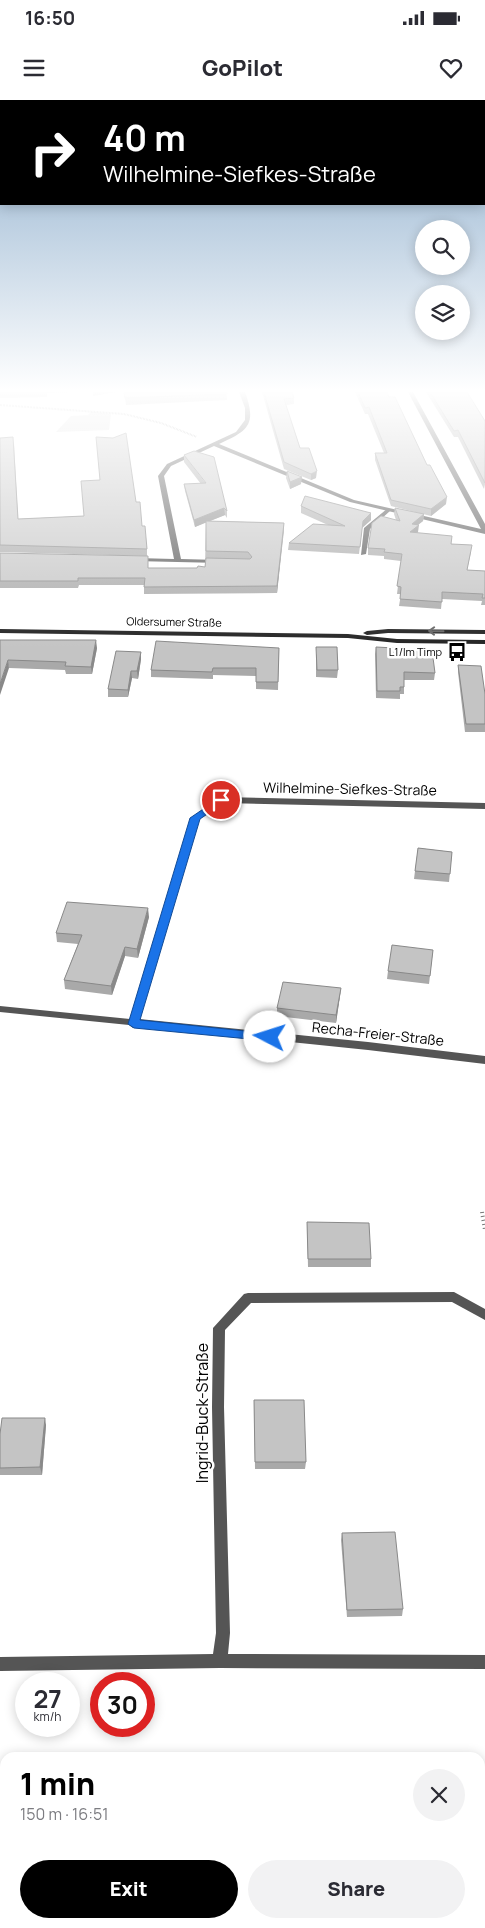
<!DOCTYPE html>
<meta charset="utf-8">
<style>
body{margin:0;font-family:Manrope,sans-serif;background:#f2f2f3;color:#2b2b33;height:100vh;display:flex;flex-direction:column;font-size:19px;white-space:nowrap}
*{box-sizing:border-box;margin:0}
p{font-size:16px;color:#7c7c81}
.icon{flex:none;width:28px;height:28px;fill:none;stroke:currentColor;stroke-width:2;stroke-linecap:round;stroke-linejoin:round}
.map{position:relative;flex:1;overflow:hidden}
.drawer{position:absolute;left:0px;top:1652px;width:485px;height:176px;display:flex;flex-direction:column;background:#fff;border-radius:15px 15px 0 0;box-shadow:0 2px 12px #0003}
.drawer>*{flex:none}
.top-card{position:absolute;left:0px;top:0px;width:485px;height:105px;box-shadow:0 2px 12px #0003;background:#000;color:#fff;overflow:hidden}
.buttons{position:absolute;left:415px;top:120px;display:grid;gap:10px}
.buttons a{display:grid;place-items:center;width:55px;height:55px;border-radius:50%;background:#fff;box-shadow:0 2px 12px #0003;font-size:25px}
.speed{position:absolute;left:15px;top:1572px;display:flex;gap:10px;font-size:25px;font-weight:700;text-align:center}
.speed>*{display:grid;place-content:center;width:65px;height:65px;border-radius:50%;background:#fff;box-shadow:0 2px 12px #0003;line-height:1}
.speed small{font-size:12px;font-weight:400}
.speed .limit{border:8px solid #d22;background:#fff;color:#111}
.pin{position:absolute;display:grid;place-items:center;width:42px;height:42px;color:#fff;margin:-21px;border:2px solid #fff;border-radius:50%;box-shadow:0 1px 5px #0007}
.me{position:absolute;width:55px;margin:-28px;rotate:275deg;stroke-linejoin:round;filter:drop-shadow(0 0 4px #0008)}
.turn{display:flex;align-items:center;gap:18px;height:105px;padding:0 20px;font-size:22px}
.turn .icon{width:65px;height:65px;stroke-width:2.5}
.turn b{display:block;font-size:35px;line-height:42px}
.round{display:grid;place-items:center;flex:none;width:52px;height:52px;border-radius:26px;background:#f2f2f3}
.headline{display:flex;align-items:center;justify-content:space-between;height:85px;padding:0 20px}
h1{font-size:30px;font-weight:800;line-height:38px;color:#000}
.cta{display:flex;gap:10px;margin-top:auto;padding:10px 20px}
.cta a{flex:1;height:58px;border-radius:30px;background:#000;color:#fff;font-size:20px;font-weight:800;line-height:58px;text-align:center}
.cta a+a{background:#f2f2f3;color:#2b2b33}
.status{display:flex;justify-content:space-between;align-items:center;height:35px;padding:0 25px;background:#fff;direction:ltr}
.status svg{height:14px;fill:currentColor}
header{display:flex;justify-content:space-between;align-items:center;height:65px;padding:0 20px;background:#fff;font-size:22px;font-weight:800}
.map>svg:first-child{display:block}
.green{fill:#dcdcdc}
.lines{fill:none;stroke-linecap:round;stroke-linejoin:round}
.path-far1{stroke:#777;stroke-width:2;stroke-dasharray:0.5 1;stroke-linecap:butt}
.path{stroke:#777;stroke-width:4;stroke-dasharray:1 3;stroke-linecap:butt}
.service{fill:#555;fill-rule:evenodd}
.minor{fill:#555;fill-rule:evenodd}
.secondary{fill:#222;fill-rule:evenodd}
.wall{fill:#a9a9a9}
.shaded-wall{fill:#898989}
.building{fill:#c4c4c4;stroke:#898989}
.oneway{stroke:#646464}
.route{fill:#1a73e8;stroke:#114b97}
.labels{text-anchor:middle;stroke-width:5;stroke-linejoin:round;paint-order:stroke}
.far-street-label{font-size:11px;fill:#000;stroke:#fff}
.far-poi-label{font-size:11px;fill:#000;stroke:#fff;text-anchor:end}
.street-label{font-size:14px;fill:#000;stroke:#fff}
.near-street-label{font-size:16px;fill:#000;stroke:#fff}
</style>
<div class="status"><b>16:50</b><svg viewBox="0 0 49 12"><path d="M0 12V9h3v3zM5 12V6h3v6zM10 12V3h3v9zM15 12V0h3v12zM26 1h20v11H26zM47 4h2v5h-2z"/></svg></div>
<header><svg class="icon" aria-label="menu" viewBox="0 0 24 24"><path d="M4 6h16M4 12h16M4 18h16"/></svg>GoPilot<svg class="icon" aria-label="heart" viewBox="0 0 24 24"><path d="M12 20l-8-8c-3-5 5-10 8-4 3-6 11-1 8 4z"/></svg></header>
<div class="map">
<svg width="485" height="1828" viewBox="0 0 485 1828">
<rect width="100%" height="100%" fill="#fff"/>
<!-- green -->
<polygon class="green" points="91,312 111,314 109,330 56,332 71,316 88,315"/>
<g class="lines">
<!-- path-far1 -->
<polyline class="path-far1" points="0,305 124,314 161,323 197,337"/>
<!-- path -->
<polyline class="path" points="482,1112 485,1130"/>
<!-- service -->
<polygon class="service" points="388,408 391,410 390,411 370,429 366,454 361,455 364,428"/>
<!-- minor -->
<g class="minor">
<path d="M239,292H245C257,325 248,331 219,344L354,400L481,429L408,292H413L485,424V434L350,402L214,346L171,366L164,376L181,459L219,460L222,462L221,463L134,461L133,460L136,458L174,459L158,376L167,364L236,332L245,320V308Z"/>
<polygon points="221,697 485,703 485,709 223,703 199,719 139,919 368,942 485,956 485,964 368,950 137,926 133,928 129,925 0,912 0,906 130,919 191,718"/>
<polygon points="454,1192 485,1209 485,1220 452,1202 251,1203 225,1230 224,1307 230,1533 228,1554 485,1555 485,1569 220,1568 0,1571 0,1557 213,1554 216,1533 212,1307 213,1228 244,1194 248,1193"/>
</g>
<!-- secondary -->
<g class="secondary">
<polygon points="0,529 348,534 397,539 485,540 485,544 397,543 348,538 0,533"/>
<polygon points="388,529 485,530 485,534 388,533 367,535 363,533 367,531"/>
</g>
</g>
<!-- wall -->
<g class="wall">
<polygon points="0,292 74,292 47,293 47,297 0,298"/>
<polygon points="124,292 226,292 227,300 126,305"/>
<polygon points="262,292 292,292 294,298 294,304 286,305 300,348 316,378 311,380 284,369"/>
<polygon points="355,292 387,292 446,404 431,416 391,406 375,360 375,353 384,353 368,314 365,314"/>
<polygon points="426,292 467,292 485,321 485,384 484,389 458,337 454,337"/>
<polygon points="0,338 14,344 18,419 84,416 136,402 147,449 147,456 0,452"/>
<polygon points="184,355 227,411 227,418 225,415 210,421 284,423 277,493 144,494 144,485 79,485 78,488 0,488 0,453 148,468 197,468 205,467 206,422 195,427 185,391 184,384 201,384 184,362"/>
<polygon points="287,371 301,384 290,389 286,378"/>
<polygon points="301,406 371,413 371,420 362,428 359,454 288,450 289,443 328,425 301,413"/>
<polygon points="395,408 424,414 423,421 418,425 418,432 417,433 452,444 471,452 467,470 485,471 485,505 481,505 482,501 442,499 441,509 399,506 401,494 397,494 401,461 384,459 384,456 368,455 368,448 396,420 394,414"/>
<polygon points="0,540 97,548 92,574 66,574 65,570 9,568"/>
<polygon points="376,547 435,573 434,580 404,580 404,594 400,594 400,599 376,598 375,554"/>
<polygon points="279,548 278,590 256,589 256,576 213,575 213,579 151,577 151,570"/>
<polygon points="141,552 141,559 138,579 132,578 128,597 108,597 108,589"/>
<polygon points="316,554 338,570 337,578 316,577"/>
<polygon points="458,565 485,594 485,632 465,632 458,572"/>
<polygon points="418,748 452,752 449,782 414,779"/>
<polygon points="149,817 138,858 125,856 112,895 65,889 64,880 78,844 57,842 56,833"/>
<polygon points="433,850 429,884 387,879 388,871"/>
<polygon points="341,888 336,923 277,916 277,908"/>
<polygon points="307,1122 371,1159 371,1167 308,1167"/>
<polygon points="254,1300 306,1362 305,1369 255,1369"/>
<polygon points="46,1325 42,1375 0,1375 0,1334"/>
<polygon points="342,1433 403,1509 402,1516 347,1517 341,1440"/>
</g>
<!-- shaded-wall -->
<g class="shaded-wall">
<polygon points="93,292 116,292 93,296"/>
<polygon points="317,371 316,378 311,380 311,374"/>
<polygon points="302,377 301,384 290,389 290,382"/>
<polygon points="447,397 446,404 431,416 431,409"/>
<polygon points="224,408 225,415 195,427 194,420"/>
<polygon points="371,413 371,420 362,428 359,454 363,421"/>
<polygon points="424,414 423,421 411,430 412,424"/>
<polygon points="284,423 284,430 277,493 277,486"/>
<polygon points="419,425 418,432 409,439 410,432"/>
<polygon points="96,540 97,548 92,574 91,567"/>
<polygon points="141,552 141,559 138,579 137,571"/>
<polygon points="8,560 9,568 0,595 0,584"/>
<polygon points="131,571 132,578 128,597 128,590"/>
<polygon points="148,808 149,817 138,858 137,849"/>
<polygon points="125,847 125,856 112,895 111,886"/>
<polygon points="341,888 340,896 336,923 336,915"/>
<polygon points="45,1318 46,1325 42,1375 40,1367"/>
</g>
<!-- building -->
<g class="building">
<polygon points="124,292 226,292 227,294 125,298"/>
<polygon points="264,292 292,292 294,298 284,299 300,348 309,348 317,371 311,374 284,362"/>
<polygon points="358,292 387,292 389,297 395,297 427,365 430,365 447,397 431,409 391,400 375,353 387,353 369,307 365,308"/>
<polygon points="430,292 467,292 485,321 485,383 458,330 454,331"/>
<polygon points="126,333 136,402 140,402 142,426 145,426 147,449 0,445 0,338 13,337 18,419 84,416 81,381 100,380 96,337 113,338"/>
<polygon points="194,351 214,357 227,411 224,408 194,420 184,384 206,383 184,355"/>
<polygon points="287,371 302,377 290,382"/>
<polygon points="305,396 371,413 363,421 360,447 289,443 313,424 345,426 301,406"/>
<polygon points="395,408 424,414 412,424 419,425 410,432 452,436 451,444 472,445 467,470 485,471 485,498 482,498 483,494 442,492 442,502 400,499 401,487 397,486 402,454 384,452 385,449 368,448 372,423 381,416 400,421"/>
<polygon points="206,421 284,423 277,486 144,487 145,478 78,478 78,481 0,481 0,453 148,456 148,468 197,468 198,466 205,467 206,458 250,459 252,457 248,452 206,451"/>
<polygon points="0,540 96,540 91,567 65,566 66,562 8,560 0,584"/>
<polygon points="156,541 279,548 278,582 256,582 256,568 213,568 212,572 151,570"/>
<polygon points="316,547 337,547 338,570 317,570"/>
<polygon points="376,547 432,550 435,573 404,572 404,587 400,587 400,591 377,591"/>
<polygon points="116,551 141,552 137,571 131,571 128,590 108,589"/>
<polygon points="458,565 481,566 485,594 485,624 466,624"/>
<polygon points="418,748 452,752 450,774 415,771"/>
<polygon points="67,802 148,808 137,849 125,847 111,886 64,880 82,835 56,833"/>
<polygon points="392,845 433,850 430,876 388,871"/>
<polygon points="283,882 341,888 336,915 277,908"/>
<polygon points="307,1122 369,1123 371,1159 308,1159"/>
<polygon points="254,1300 304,1300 306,1362 255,1362"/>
<polygon points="2,1318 45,1318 40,1367 0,1368 0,1334"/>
<polygon points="395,1432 403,1509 347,1510 342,1433"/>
<polygon points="105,1824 180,1824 180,1828 104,1828"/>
</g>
<!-- one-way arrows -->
<defs><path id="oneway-shaft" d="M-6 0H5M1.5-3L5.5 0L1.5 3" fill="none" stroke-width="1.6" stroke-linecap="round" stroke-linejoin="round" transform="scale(1.25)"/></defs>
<use class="oneway" href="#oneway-shaft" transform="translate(436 531) rotate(-179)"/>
<!-- sky -->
<linearGradient id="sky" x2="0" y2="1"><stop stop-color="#8cadcc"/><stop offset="0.53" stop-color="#fff"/><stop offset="1" stop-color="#fff" stop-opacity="0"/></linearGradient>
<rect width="485" height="548" fill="url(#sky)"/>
<!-- route -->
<polygon class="route" points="221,697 226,700 225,702 200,719 140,920 274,934 274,940 270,941 134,928 128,924 190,718"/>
<!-- icons -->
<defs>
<g id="bus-bare" transform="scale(1.5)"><path d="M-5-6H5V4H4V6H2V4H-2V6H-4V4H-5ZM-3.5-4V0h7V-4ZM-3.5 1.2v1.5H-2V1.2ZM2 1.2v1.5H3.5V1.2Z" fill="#000" stroke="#fff" stroke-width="2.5" paint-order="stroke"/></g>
</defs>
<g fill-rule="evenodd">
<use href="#bus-bare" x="457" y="552"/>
</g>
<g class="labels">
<!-- far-street labels -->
<g class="far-street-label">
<text transform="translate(174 522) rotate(1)" y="4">Oldersumer Straße</text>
</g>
<!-- far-poi labels -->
<g class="far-poi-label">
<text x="442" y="556">L1/Im Timp</text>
</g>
<!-- street labels -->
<g class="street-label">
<text transform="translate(350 689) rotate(1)" y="5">Wilhelmine-Siefkes-Straße</text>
<text transform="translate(378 934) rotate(6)" y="5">Recha-Freier-Straße</text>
</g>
<!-- near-street labels -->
<g class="near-street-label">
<text transform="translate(202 1313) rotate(-90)" y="6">Ingrid-Buck-Straße</text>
</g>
</g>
</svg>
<div class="buttons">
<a><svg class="icon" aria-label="search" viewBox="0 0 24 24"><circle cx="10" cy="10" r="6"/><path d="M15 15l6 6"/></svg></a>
<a><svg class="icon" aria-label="layers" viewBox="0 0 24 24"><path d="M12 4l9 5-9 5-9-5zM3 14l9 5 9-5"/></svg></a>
</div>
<div class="speed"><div>27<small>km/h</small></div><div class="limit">30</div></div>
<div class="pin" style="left:221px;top:700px;background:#d93025"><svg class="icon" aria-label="arrive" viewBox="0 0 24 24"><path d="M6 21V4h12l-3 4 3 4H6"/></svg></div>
<svg class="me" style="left:270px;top:937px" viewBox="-20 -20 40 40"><circle r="19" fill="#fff"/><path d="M0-13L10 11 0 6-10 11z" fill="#1a73e8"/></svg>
<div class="top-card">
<div class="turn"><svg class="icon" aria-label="right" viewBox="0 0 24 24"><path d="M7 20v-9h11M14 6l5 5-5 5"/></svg><div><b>40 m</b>Wilhelmine-Siefkes-Straße</div></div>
</div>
<section class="drawer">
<div class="headline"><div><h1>1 min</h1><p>150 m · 16:51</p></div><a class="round"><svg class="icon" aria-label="close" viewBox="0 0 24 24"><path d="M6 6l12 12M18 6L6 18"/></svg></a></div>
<div class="cta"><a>Exit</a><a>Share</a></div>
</section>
</div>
